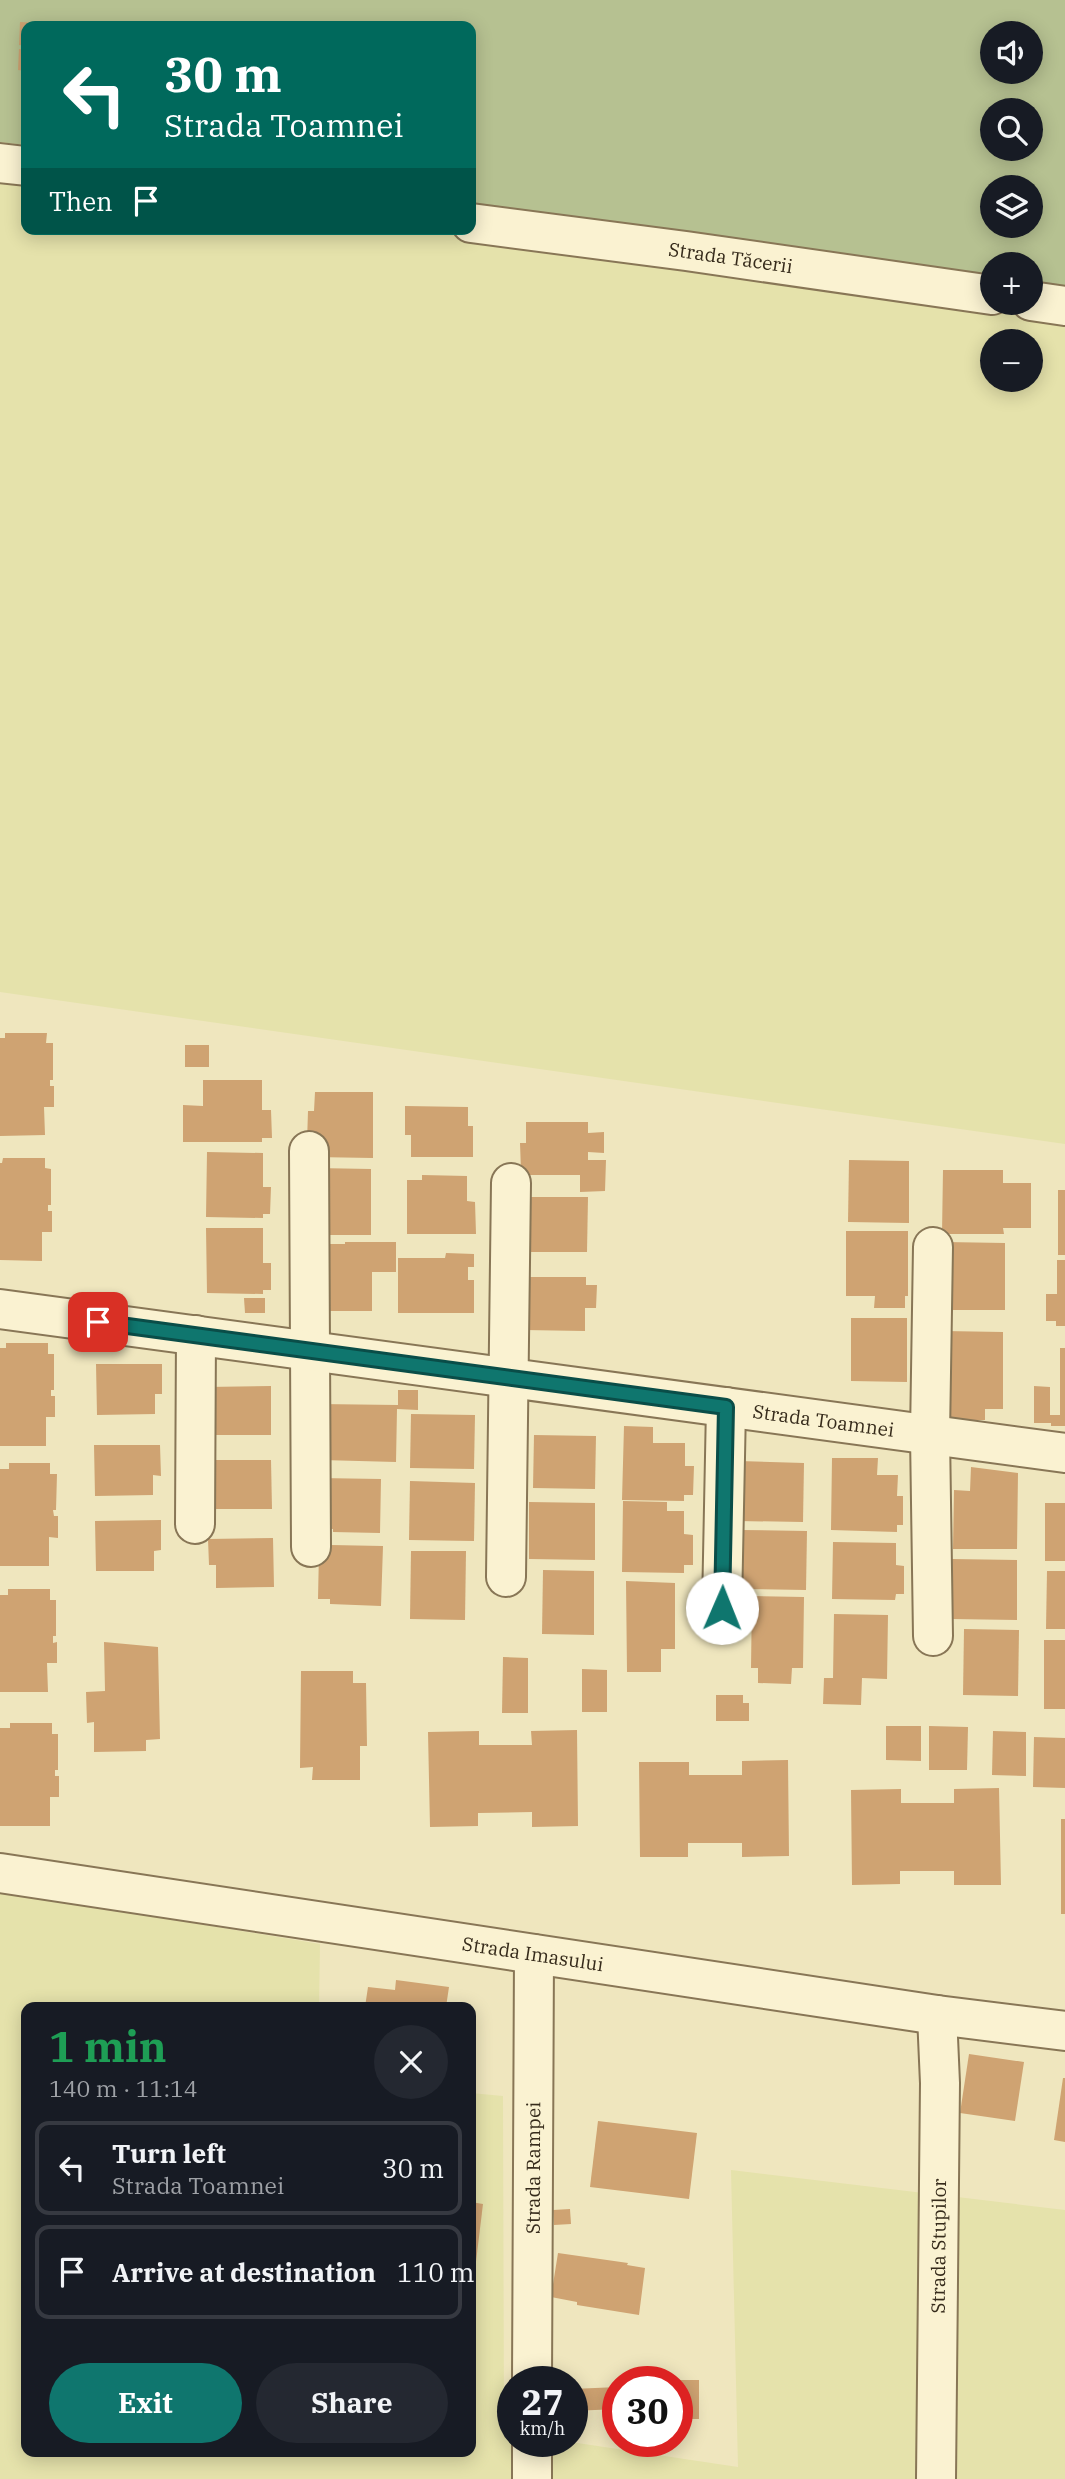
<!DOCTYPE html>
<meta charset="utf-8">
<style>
body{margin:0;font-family:"IBM Plex Serif",serif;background:#242831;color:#f1f3f6;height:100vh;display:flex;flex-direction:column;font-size:26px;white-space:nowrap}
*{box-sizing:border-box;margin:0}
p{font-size:23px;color:#9ea1a6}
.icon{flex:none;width:38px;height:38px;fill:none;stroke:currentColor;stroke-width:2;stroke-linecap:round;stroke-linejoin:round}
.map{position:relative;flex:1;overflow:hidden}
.details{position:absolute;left:21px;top:2002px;width:455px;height:455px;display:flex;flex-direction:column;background:#171b24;border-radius:14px;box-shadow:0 4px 18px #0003}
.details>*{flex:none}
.hud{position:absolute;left:21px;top:21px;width:455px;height:214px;border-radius:14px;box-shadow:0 4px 18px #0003;background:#00695c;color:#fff;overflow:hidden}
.fabs{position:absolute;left:980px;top:21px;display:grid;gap:14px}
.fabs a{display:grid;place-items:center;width:63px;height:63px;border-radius:50%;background:#171b24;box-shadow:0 4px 18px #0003;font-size:35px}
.speed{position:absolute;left:497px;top:2366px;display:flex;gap:14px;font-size:35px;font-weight:700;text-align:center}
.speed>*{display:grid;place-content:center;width:91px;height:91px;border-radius:50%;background:#171b24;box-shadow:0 4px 18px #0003;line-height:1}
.speed small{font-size:18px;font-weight:400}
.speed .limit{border:10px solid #d22;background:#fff;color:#111}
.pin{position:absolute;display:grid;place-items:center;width:60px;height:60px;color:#fff;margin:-30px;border-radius:14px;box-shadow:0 4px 10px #0006}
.me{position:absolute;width:77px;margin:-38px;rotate:1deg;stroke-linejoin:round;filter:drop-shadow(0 0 5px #0008)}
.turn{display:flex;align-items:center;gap:24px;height:147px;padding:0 28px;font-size:32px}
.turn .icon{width:91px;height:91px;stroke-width:2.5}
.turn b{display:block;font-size:49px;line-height:60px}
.then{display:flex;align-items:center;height:66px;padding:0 28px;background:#0003;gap:14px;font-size:26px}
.round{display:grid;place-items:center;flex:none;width:74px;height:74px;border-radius:37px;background:#242831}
.headline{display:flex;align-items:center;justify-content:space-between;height:119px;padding:0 28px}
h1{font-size:42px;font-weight:700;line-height:52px;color:#1e9e55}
.cta{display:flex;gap:14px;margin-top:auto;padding:14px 28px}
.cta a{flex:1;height:80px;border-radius:42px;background:#0f766e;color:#fff;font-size:28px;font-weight:700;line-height:80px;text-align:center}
.cta a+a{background:#242831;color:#f1f3f6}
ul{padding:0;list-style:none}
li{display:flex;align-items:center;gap:21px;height:94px;margin:0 14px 10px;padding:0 14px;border:4px solid #363941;border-radius:14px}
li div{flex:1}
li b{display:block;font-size:26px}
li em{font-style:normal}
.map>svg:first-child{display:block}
.farmland{fill:#e5e2ab;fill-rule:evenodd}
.cemetery{fill:#b6c191;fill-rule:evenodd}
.building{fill:#cfa372}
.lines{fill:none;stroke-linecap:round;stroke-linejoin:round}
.minor-casing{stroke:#887656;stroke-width:42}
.minor{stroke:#faf2d1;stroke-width:38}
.route-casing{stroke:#0a4d48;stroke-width:18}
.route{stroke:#0f766e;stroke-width:12}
.labels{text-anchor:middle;stroke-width:6;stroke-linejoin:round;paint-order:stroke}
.street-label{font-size:19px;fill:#362b1b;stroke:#f6efcd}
</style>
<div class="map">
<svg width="1065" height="2479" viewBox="0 0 1065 2479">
<rect width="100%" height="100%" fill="#efe6be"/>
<!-- farmland -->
<g class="farmland">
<path d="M0,0H1065V1144L0,992ZM26,26H471V229H26ZM992,33H1031V72H992ZM992,110H1031V149H992ZM992,187H1031V226H992ZM992,264H1031V303H992ZM992,341H1031V380H992Z"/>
<polygon points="0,1891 320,1944 319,2007 26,2007 26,2452 471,2452 471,2093 503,2096 504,2432 513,2434 513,2441 564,2441 738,2467 731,2170 1065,2210 1065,2479 0,2479"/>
</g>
<!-- cemetery -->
<path class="cemetery" d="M0,0H1065V286L1031,282V264H992V277L471,206V26H26V145L0,142ZM992,33H1031V72H992ZM992,110H1031V149H992ZM992,187H1031V226H992Z"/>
<!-- building -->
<g class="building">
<polygon points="20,22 39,23 39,26 26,26 26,46 19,45"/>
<polygon points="19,49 26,50 26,71 18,70"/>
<polygon points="5,1033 47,1033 46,1043 53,1043 53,1080 50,1080 50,1086 54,1086 54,1107 44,1107 45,1135 0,1136 0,1038 5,1038"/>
<rect x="185" y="1045" width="24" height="22"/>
<polygon points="203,1080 262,1080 262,1110 271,1110 272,1138 262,1138 262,1142 183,1142 183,1105 203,1106"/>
<polygon points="315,1092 373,1092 373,1158 314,1157 307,1142 308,1111 314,1111"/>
<polygon points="405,1106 468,1107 468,1126 473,1126 473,1157 411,1157 411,1135 405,1135"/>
<polygon points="526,1122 588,1122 588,1133 604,1132 604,1153 588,1152 588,1160 606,1160 605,1191 580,1192 580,1175 526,1175 526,1171 521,1171 520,1143 526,1143"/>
<polygon points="207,1152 263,1153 263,1187 271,1187 270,1214 263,1214 263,1218 206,1217"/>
<polygon points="3,1158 45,1158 45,1168 51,1169 51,1205 48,1205 48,1211 52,1211 52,1232 42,1232 42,1261 0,1260 0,1163 2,1163"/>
<polygon points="849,1160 909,1161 909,1223 848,1222"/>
<polygon points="316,1168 371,1169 371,1235 316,1235"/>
<polygon points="943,1170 1003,1170 1003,1183 1031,1183 1031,1228 1003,1228 1004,1234 942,1234"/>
<polygon points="422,1175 467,1176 467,1201 475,1202 476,1234 407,1234 407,1180 422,1180"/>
<rect x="1058" y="1190" width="7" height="65"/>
<polygon points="525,1197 588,1197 587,1252 525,1252"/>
<polygon points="206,1228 263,1228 263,1263 271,1263 271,1290 263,1290 263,1294 207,1293"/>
<polygon points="846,1231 908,1231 908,1296 905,1296 905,1308 874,1308 875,1296 846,1296"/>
<polygon points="345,1242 396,1242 396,1272 372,1272 372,1311 316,1311 317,1244 345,1244"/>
<polygon points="945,1242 1005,1243 1005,1310 944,1310"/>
<polygon points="446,1253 474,1254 474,1267 468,1267 468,1280 474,1280 474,1313 398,1313 398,1258 445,1258"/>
<polygon points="1057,1260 1065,1260 1065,1326 1056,1326 1056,1321 1046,1321 1046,1294 1057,1294"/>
<polygon points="524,1277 586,1277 586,1285 597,1285 596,1308 585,1308 585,1331 524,1330"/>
<polygon points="244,1298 265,1298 265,1313 245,1313"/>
<polygon points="851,1318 907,1318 907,1382 851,1381"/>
<polygon points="944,1331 1003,1332 1003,1409 985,1409 985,1420 944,1420"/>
<polygon points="6,1343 48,1343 48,1354 54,1354 54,1390 51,1390 51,1396 55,1396 55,1417 46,1417 46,1446 0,1446 0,1348 6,1348"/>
<polygon points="1060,1348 1065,1348 1065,1426 1051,1426 1051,1423 1034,1423 1034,1386 1050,1387 1050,1415 1060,1415"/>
<polygon points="96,1364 162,1364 162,1394 155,1394 155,1414 97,1415"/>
<polygon points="271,1386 271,1435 213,1435 206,1387"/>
<polygon points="398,1390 418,1390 418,1410 397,1409 396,1462 322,1460 319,1404 398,1405"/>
<polygon points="411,1414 475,1415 474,1469 410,1468"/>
<polygon points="624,1426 653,1427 653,1443 685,1443 685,1466 694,1466 693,1495 684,1495 684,1501 622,1500"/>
<polygon points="534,1435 596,1436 595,1489 533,1488"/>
<polygon points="94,1445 160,1445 161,1476 153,1475 153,1495 95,1496"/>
<polygon points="832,1458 878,1458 877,1475 898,1475 897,1496 903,1496 903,1525 897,1525 897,1532 831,1530"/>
<polygon points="206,1460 271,1460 272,1509 214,1509"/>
<polygon points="739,1461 804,1463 803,1522 738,1521"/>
<polygon points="9,1463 50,1463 50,1474 57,1474 56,1510 53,1510 54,1516 58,1516 58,1538 49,1537 49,1566 0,1566 0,1469 9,1469"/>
<polygon points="971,1467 1018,1473 1017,1549 953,1549 954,1490 970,1491"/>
<polygon points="319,1478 381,1479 380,1533 333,1532 333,1529 318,1528"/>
<polygon points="410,1481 475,1483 474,1541 409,1540"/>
<polygon points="623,1501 667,1502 667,1511 684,1511 684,1534 693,1535 693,1565 684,1565 684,1573 622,1572"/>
<polygon points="529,1502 595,1503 595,1560 529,1559"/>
<rect x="1045" y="1503" width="20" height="58"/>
<polygon points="161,1520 161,1550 154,1551 154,1571 96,1571 95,1521"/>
<polygon points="741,1530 807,1531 806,1590 741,1589"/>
<polygon points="273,1538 274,1587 216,1588 216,1565 209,1565 208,1539"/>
<polygon points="833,1542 896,1543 896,1565 904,1566 904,1594 896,1594 895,1600 832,1599"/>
<polygon points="331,1545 383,1546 381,1606 330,1604 330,1599 318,1599 319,1551 330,1551"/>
<polygon points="411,1551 466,1551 465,1620 410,1619"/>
<polygon points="952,1559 1017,1560 1017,1620 952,1619"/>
<polygon points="543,1570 594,1571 594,1635 542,1634"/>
<polygon points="1047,1571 1065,1571 1065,1629 1046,1629"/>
<polygon points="626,1581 675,1583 675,1649 661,1649 661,1672 627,1672"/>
<polygon points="8,1589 50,1589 50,1600 56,1600 56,1636 53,1636 53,1643 57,1642 57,1663 47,1663 48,1692 0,1692 0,1595 8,1595"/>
<polygon points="752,1596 804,1597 803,1668 792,1668 791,1684 758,1683 758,1668 751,1668"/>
<polygon points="834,1614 888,1615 887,1679 862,1678 861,1705 823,1704 824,1678 833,1678"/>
<polygon points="964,1629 1019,1630 1018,1696 963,1695"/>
<rect x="1044" y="1640" width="21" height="69"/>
<polygon points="104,1642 158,1647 160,1739 146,1740 146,1751 94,1752 94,1722 87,1723 86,1692 105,1691"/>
<polygon points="503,1657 528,1658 528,1713 502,1713"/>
<polygon points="582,1669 607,1670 607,1712 582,1712"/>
<polygon points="301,1671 353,1671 353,1683 366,1683 367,1746 360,1746 360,1780 312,1780 313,1767 300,1768"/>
<polygon points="716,1695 743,1695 743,1703 749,1703 749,1721 716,1721"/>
<polygon points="10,1723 52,1723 52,1734 58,1734 58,1770 55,1770 55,1776 59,1776 59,1797 50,1797 50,1826 0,1826 0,1728 10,1728"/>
<polygon points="886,1726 921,1726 921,1761 886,1760"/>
<polygon points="929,1726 968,1727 967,1770 929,1770"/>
<polygon points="577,1730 578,1826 532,1827 532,1812 478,1813 478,1826 430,1827 428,1732 479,1731 479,1745 532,1745 531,1731"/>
<polygon points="993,1731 1026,1732 1026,1776 992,1775"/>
<polygon points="1034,1737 1065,1738 1065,1788 1033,1787"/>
<polygon points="788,1760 789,1856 742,1857 742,1843 688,1843 688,1857 640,1857 639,1762 689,1762 689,1775 742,1775 742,1761"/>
<polygon points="999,1788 1001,1885 954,1885 954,1871 900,1871 900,1884 852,1885 851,1790 901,1789 901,1803 954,1803 954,1789"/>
<rect x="1061" y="1819" width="4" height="95"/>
<polygon points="396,1980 449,1987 446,2007 365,2007 368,1987 395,1990"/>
<polygon points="969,2054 1024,2062 1015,2121 960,2113"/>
<polygon points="1063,2078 1065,2078 1065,2142 1054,2140"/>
<polygon points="598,2121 697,2133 689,2199 590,2187"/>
<polygon points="471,2202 483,2204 474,2278 471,2277"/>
<polygon points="570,2209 571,2224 554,2225 553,2210"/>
<polygon points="558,2253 628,2263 627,2265 645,2268 639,2315 577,2305 577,2302 551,2297"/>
<rect x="677" y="2380" width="22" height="39"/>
<polygon points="618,2387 618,2409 572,2411 572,2389"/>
</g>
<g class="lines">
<!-- minor casing -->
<g class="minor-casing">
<g id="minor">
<polyline points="0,163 26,166"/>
<path id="s1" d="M471,223L686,251L992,295"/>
<polyline points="1031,301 1065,306"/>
<polyline points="309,1151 311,1547"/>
<polyline points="933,1247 930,1435 933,1636"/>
<path id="s2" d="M0,1309L1065,1453"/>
<polyline points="195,1524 196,1335"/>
<polyline points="506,1577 511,1183"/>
<polyline points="722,1607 726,1407"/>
<path id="s3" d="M0,1873L937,2015L1065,2031"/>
<path id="s4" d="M532,2382L534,1954"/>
<polyline points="532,2479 532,2441"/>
<path id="s5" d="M936,2479L940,2083L937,2015"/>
</g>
</g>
<!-- minor -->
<use href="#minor" class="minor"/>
</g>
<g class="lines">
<!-- route casing -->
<g class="route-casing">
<polyline id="route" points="98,1322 726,1407 722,1608"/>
</g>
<!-- route -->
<use href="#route" class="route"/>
</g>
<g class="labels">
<!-- street labels -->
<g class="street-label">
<text dy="7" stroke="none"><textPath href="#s1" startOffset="262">Strada Tăcerii</textPath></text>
<text dy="7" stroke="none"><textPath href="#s2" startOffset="831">Strada Toamnei</textPath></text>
<text dy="7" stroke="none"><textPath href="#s3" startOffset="539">Strada Imasului</textPath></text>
<text dy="7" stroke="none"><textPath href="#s4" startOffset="214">Strada Rampei</textPath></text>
<text dy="7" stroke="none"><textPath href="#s5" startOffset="233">Strada Stupilor</textPath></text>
</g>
</g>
</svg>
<div class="fabs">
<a><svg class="icon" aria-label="sound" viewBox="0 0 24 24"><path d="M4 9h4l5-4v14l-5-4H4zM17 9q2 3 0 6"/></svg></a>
<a><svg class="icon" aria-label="search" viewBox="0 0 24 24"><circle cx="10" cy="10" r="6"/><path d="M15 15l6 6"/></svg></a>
<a><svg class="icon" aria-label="layers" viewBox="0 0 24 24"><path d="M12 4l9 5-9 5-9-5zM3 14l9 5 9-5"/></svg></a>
<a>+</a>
<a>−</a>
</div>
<div class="speed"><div>27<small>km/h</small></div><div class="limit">30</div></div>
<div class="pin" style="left:98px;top:1322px;background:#d93025"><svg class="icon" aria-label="arrive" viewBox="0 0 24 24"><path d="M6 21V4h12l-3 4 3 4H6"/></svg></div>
<svg class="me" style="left:722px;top:1608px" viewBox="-20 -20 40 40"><circle r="19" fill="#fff"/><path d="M0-13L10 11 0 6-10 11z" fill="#0f766e"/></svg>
<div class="hud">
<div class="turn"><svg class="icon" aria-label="left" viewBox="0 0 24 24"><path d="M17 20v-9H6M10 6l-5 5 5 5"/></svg><div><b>30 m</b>Strada Toamnei</div></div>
<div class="then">Then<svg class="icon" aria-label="arrive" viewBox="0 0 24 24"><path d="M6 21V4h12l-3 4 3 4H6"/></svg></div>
</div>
<section class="details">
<div class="headline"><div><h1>1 min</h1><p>140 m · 11:14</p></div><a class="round"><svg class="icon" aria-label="close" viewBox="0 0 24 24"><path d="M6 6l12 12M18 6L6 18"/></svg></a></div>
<ul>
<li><svg class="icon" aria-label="left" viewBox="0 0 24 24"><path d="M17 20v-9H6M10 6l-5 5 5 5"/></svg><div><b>Turn left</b><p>Strada Toamnei</p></div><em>30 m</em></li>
<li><svg class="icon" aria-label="arrive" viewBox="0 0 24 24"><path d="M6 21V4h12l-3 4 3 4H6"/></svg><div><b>Arrive at destination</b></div><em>110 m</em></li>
</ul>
<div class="cta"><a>Exit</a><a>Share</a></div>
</section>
</div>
